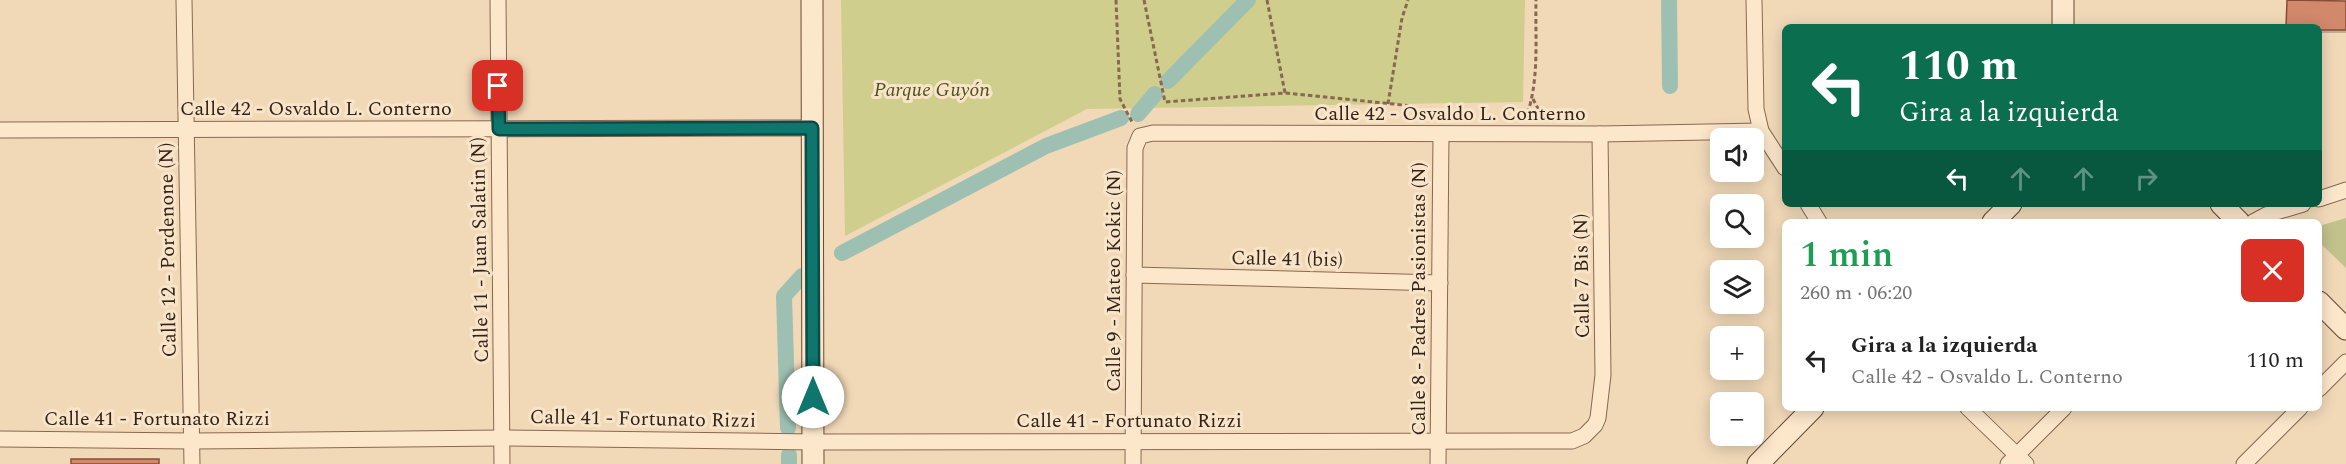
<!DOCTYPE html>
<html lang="es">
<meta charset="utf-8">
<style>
body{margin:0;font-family:Spectral,serif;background:#f6f6f6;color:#222;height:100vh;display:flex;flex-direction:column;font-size:22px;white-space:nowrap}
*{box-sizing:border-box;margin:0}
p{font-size:20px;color:#767676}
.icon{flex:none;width:33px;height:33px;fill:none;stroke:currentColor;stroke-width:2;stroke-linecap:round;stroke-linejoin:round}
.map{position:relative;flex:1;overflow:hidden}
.side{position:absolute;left:1782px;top:219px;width:540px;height:192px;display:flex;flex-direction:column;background:#fff;border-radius:9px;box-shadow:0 3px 15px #0003}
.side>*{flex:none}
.banner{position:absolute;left:1782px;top:24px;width:540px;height:183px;border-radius:9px;box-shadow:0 3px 15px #0003;background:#0b6e4f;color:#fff;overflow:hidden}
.tools{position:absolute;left:1710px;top:128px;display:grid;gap:12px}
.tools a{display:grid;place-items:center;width:54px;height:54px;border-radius:9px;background:#fff;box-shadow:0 3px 15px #0003;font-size:30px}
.pin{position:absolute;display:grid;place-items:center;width:51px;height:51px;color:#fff;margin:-26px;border-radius:12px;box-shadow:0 3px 9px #0006}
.me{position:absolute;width:66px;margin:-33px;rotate:0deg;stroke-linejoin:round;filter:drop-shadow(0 0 4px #0008)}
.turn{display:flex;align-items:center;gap:21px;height:126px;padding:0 18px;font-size:27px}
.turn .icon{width:78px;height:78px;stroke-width:2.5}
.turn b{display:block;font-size:42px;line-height:51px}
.lanes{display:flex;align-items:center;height:57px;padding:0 18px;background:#0003;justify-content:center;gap:30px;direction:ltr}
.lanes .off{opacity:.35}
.round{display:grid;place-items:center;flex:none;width:63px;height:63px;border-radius:9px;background:#f6f6f6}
.head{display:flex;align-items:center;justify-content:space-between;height:102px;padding:0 18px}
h1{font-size:36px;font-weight:600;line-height:45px;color:#1e9e55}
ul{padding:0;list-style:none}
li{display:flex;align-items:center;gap:18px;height:78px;padding:0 18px}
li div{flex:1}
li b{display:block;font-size:22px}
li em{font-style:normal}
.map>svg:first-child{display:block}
.green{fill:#cfce8c}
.cemetery{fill:#c2c28d}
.shadow{fill:#0003}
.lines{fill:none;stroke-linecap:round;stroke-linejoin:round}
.canal{stroke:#9ec0b2;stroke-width:16}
.building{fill:#d2886b;stroke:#894c36;stroke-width:1.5}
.street-casing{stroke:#886852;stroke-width:17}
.secondary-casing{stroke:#694936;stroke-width:23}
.path{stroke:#886852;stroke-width:3;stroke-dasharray:4.5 3;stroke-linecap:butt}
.street{stroke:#fce7cb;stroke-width:15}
.secondary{stroke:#fce7cb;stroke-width:21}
.route-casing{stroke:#0a4d48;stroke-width:15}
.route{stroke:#0f766e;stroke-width:10}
.labels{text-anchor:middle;stroke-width:6;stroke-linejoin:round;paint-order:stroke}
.park-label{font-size:20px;font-style:italic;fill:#4d531e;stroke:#f8e4c8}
.street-label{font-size:20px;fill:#352319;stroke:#f8e4c8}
</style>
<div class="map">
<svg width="2346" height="464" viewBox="0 0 2346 464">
<rect width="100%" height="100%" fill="#f1d9b8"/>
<!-- green -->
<polygon class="green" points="841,0 1525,0 1523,102 1087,109 845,236"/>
<!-- cemetery -->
<polygon class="cemetery" points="2346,218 2346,268 2319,242 2319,226"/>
<!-- shadow -->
<polygon class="shadow" points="2346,2 2346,33 2319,33 2319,27 2288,27"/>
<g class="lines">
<!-- canal -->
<g class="canal">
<polyline points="1669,0 1670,86"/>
<polyline points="1168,81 1248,0"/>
<polyline points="1138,114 1155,94"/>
<polyline points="842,253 1046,146 1121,118"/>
<polyline points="788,428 784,296 802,276"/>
<polyline points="789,455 789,464"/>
</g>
</g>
<!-- building -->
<g class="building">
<polygon points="2287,0 2346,1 2346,30 2319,30 2319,27 2286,27"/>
<rect x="71" y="459" width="88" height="5"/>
</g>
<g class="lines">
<!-- street casing -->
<g class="street-casing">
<g id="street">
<polyline points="184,0 192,464"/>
<polyline points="498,0 502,464"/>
<polyline points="1754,0 1756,109 1761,131 1785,168"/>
<polyline points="0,130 812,128"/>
<polyline points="2319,199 2346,190"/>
<polyline points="1808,204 1819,222"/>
<polyline points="2253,222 2266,215 2303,204"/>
<polyline points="1134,275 1440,283"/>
<polyline points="2319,389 2346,362"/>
<polyline points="1968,408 2026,464"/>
<polyline points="0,439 192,441 502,438 813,442 1572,441 1584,436 1595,425 1598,418 1603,375 1600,134"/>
<polyline points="1133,464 1135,148 1140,136 1153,133 1600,134 1761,131"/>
<polyline points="1438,464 1441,134"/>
<polyline points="2008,464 2064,408"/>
<polyline points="2244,464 2300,408"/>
</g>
</g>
<!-- secondary casing -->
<g class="secondary-casing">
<g id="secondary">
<polyline points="812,0 813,464"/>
<polyline points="2063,27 2063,0"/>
<polyline points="2221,204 2239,222"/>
<polyline points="1993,222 2011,204"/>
<polyline points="2319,302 2346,329"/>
<polyline points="1758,464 1813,408"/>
</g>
</g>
<!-- path -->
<g class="path">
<polyline points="1116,0 1120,99 1133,124"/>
<polyline points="1144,0 1165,102 1285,93 1413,106"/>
<polyline points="1267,0 1285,93"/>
<polyline points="1533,99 1544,120"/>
<polyline points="1388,104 1402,18 1408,0"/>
<path d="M1525,120C1540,83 1535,39 1536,0"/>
</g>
<!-- street -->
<use href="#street" class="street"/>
<!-- secondary -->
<use href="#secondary" class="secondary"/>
</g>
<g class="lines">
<!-- route casing -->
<g class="route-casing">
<polyline id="route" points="498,86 499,129 812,128 813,397"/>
</g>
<!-- route -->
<use href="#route" class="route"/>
</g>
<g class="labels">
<!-- park labels -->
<g class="park-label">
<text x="932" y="96">Parque Guyón</text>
</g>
<!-- street labels -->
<g class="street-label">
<text x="316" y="115">Calle 42 - Osvaldo L. Conterno</text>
<text x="1450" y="120">Calle 42 - Osvaldo L. Conterno</text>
<text transform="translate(167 250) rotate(-91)" y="7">Calle 12 - Pordenone (N)</text>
<text transform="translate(479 250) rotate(-91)" y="7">Calle 11 - Juan Salatin (N)</text>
<text transform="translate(1287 258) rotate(1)" y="7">Calle 41 (bis)</text>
<text transform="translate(1581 276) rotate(-91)" y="7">Calle 7 Bis (N)</text>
<text transform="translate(1113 281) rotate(-90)" y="7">Calle 9 - Mateo Kokic (N)</text>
<text transform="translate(1418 299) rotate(-90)" y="7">Calle 8 - Padres Pasionistas (N)</text>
<text x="157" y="425">Calle 41 - Fortunato Rizzi</text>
<text transform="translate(643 418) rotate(1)" y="7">Calle 41 - Fortunato Rizzi</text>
<text x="1129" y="427">Calle 41 - Fortunato Rizzi</text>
</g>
</g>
</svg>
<div class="tools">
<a><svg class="icon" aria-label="sound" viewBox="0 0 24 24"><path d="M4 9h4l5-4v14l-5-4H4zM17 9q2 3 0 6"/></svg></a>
<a><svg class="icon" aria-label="search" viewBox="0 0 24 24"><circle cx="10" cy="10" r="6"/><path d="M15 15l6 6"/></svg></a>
<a><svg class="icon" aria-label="layers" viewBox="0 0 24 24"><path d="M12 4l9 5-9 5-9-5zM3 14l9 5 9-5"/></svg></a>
<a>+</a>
<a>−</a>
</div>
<div class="pin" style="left:498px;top:86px;background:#d93025"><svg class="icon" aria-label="arrive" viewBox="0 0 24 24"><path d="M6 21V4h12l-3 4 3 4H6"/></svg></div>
<svg class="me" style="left:813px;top:397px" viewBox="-20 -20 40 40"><circle r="19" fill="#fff"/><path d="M0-13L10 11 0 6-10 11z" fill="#0f766e"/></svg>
<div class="banner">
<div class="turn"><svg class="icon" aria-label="left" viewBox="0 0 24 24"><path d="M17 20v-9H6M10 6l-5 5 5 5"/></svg><div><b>110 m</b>Gira a la izquierda</div></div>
<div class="lanes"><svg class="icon" aria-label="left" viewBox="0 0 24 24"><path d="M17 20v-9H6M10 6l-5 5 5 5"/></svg><svg class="icon off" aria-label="ahead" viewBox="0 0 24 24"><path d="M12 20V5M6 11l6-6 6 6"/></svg><svg class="icon off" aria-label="ahead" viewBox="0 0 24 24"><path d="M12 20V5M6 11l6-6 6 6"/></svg><svg class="icon off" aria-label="right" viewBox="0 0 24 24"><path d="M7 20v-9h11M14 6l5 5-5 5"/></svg></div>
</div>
<section class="side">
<div class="head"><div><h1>1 min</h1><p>260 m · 06:20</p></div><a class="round" style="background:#d93025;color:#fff"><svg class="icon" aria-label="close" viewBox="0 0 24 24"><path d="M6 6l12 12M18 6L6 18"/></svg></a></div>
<ul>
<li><svg class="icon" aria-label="left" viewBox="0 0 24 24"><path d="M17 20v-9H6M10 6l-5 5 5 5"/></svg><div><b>Gira a la izquierda</b><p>Calle 42 - Osvaldo L. Conterno</p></div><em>110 m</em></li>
</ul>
</section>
</div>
